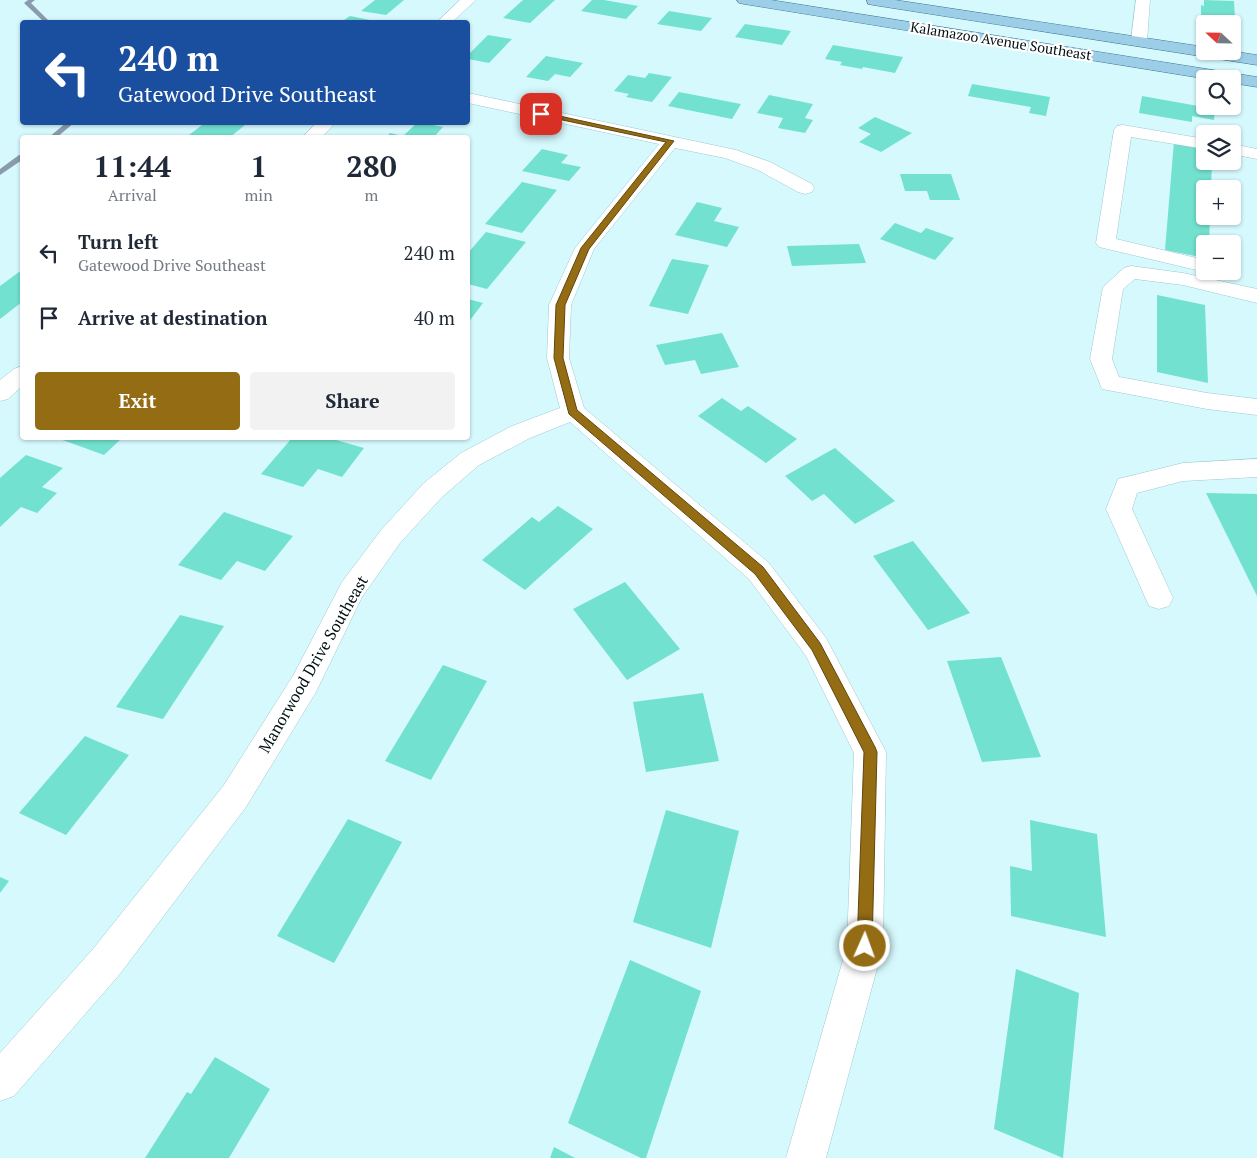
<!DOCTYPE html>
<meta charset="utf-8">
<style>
body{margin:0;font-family:"PT Serif",serif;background:#f2f2f3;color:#1f2937;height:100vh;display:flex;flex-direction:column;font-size:19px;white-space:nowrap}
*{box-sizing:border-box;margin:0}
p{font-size:16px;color:#747a83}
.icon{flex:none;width:28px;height:28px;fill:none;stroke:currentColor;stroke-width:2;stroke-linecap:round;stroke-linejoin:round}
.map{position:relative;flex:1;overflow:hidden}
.panel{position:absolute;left:20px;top:135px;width:450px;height:305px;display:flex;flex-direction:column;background:#fff;border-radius:5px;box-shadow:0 1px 4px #0004}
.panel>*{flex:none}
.hud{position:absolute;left:20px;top:20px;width:450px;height:105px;border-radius:5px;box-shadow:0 1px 4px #0004;background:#1a4fa0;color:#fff;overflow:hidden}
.needle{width:32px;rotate:292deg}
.tools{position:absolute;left:1196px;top:15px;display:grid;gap:10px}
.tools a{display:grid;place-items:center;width:45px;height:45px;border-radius:5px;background:#fff;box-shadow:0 1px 4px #0004;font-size:25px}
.pin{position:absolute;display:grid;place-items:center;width:42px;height:42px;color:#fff;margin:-21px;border-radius:10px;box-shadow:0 2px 8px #0006}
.me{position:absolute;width:55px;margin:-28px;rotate:2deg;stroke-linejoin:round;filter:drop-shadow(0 0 4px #0008)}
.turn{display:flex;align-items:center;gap:18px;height:105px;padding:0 15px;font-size:22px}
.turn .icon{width:65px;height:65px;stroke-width:2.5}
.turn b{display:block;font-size:35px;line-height:42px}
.eta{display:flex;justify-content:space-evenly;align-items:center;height:85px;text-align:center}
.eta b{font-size:30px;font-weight:800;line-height:35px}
.action{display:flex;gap:10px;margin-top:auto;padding:10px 15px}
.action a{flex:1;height:58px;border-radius:5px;background:#936c14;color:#fff;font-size:20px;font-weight:800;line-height:58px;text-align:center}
.action a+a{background:#f2f2f3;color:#1f2937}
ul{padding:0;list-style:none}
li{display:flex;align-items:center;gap:15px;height:65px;padding:0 15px}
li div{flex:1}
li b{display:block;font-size:19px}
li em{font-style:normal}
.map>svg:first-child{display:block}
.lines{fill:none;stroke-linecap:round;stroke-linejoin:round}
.stream{fill:#8a9bae;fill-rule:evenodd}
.building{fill:#73e1cf}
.minor-casing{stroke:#9fc9cf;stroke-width:1}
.major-casing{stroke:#3b7692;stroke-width:1}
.minor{fill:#fff;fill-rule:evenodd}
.major{fill:#9ccee8;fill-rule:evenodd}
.route{fill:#936c14;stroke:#60460d}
.labels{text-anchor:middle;stroke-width:4.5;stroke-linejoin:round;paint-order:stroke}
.far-street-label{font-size:14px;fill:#020f11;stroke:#fff}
.street-label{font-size:16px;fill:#020f11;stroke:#fff}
</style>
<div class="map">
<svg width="1257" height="1158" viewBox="0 0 1257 1158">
<rect width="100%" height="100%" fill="#d6f9fe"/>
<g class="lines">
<!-- stream -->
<g class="stream">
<polygon points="28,0 35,0 31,3 50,22 44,22 25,4 24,3"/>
<polygon points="67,122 75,122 56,138 48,138"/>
<polygon points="19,155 22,155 22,160 0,175 0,169"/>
</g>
</g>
<!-- building -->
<g class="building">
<polygon points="375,0 404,0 386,15 361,11"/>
<polygon points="523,0 555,0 530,23 503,18"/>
<polygon points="592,0 604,0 638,6 626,19 581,11"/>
<polygon points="1204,0 1234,1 1235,18 1226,17 1226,24 1201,21 1201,5 1204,6"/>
<polygon points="669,11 712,18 701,31 657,24"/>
<polygon points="350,16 375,21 373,22 341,22"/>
<polygon points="745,24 791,31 782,45 735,37"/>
<polygon points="488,35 512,39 489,63 468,59 468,55"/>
<polygon points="833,45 903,57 895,73 863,67 862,69 840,65 842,62 825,59"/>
<polygon points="546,56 583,63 570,77 555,74 548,81 526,77"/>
<polygon points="649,73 672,77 652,102 626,97 629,94 614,91 628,75 645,78"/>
<polygon points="972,84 1050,97 1046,116 1029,113 1031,107 968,96"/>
<polygon points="679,92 741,104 732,119 668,106"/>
<polygon points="769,95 813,104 805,118 813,120 805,133 778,128 783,118 757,113"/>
<polygon points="1142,96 1215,109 1214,120 1192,116 1192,122 1139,113"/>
<polygon points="875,117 912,133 881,152 859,142 871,134 858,128"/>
<polygon points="206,122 232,122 245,125 229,138 185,138"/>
<polygon points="418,122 443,127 433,138 385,138 390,133 403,136"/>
<polygon points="1174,141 1205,147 1205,161 1212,161 1211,189 1205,189 1205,216 1210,216 1209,244 1205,244 1205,258 1165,250"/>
<polygon points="542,149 568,155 561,163 581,167 569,181 522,171"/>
<polygon points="900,174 951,174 960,200 930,200 927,191 905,191"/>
<polygon points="522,182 557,190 522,233 485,224"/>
<polygon points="697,202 722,208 714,221 739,227 727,247 675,235"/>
<polygon points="895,223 921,233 926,228 954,238 935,260 880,239"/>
<polygon points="486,232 526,242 487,289 468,284 468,253"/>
<polygon points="859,244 866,263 792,266 787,246"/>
<polygon points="672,259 709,265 688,314 649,306"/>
<polygon points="19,272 22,273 22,302 0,319 0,286"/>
<polygon points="1157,295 1205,305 1208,383 1157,372"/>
<polygon points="468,299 483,303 468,323"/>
<polygon points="722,333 739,367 701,374 695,360 665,365 656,345"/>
<polygon points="722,398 741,411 748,406 797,439 766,463 698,416"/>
<polygon points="57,438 122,438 104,455"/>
<polygon points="292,438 329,438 364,448 342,477 318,469 303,487 261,474"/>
<polygon points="835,448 895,501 855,524 824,494 812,501 785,476"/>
<polygon points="26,455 63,468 42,487 57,493 37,513 21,507 0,527 0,478"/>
<polygon points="1206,493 1257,494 1257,596"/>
<polygon points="558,506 593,529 525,590 482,560 532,517 539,522"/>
<polygon points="224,512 293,536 265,571 237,561 221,580 178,565"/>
<polygon points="913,541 970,613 928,630 873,556"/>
<polygon points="625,582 680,649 627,680 573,609"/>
<polygon points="180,615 224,626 163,719 116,707"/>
<polygon points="1001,657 1041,757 982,762 947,661"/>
<polygon points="443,665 487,681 431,780 385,761"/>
<polygon points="703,693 719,761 646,772 633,702"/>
<polygon points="85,736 129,755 66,835 19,813"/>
<polygon points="666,810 739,831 711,948 633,922"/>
<polygon points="348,819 402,842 334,963 277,936"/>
<polygon points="1030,820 1097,834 1106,937 1011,916 1010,866 1032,871"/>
<polygon points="0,877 9,881 0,893"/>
<polygon points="630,960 701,991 646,1158 641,1158 568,1123"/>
<polygon points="1016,969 1079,993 1063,1158 994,1129"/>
<polygon points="215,1057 270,1089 229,1158 145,1158 187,1092 191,1094"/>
<polygon points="554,1147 575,1158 550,1158"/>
</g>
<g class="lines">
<!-- minor casing -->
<g class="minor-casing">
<g id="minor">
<polygon points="460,0 476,0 452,22 437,22"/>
<polygon points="1136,0 1150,0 1147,41 1144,44 1134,44 1131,41"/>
<polygon points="468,93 736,150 770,162 812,184 814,188 812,192 805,194 798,192 758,170 725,158 675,148 594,249 571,305 569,358 584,408 769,563 826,638 886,752 883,946 826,1158 786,1158 847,946 854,753 806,656 749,579 570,422 530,438 479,465 442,497 400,543 362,597 316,692 246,807 119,975 14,1096 0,1101 0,1053 93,949 224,785 294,674 342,582 382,529 424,483 461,453 512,426 560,408 547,358 549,305 575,248 659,144 468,103"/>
<polygon points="317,122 336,122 321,138 302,138"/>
<polygon points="1123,125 1205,139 1205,149 1131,137 1116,239 1205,260 1205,271 1208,271 1205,272 1099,247 1096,243 1114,130 1117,126"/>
<polygon points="1232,144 1257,149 1257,159 1232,154"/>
<polygon points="1131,266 1183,273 1257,289 1257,303 1183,285 1135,279 1123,289 1112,359 1119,377 1207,393 1257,399 1257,415 1207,409 1102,389 1090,359 1103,287 1124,268"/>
<polygon points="22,366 22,386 8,399 0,401 0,380 14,369"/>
<polygon points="1257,459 1257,477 1183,481 1137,493 1132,509 1173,598 1169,606 1159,609 1149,606 1106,509 1118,479 1183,463"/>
</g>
</g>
<!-- major casing -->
<g class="major-casing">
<g id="major">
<polygon points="737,0 771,0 1257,77 1257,87 1232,83 1232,79 1207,79 744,4 739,3"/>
<polygon points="867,0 895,0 1205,47 1205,51 1231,51 1257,55 1257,65 873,5 868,4"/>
</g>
</g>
<!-- minor -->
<use href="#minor" class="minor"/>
<!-- major -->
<use href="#major" class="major"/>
</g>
<!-- route -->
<polygon class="route" points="541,112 674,141 589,249 565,305 563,358 577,410 763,567 820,643 875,747 877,752 872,946 870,952 865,954 859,952 857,946 864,752 812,650 755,574 569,414 554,358 556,305 581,248 666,142 539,115 538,114"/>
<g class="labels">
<!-- far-street labels -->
<g class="far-street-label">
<text transform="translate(1001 41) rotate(9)" y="5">Kalamazoo Avenue Southeast</text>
</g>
<!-- street labels -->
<g class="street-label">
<text transform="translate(313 664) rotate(-60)" y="6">Manorwood Drive Southeast</text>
</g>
</g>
</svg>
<div class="tools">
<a><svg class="needle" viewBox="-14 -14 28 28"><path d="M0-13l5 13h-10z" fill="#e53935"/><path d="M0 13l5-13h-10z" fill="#747a83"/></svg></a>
<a><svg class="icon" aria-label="search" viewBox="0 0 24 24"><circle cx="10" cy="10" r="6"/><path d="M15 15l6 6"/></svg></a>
<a><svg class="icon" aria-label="layers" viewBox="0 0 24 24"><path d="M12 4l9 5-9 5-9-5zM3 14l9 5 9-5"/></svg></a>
<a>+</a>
<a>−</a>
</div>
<div class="pin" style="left:541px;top:114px;background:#d93025"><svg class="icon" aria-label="arrive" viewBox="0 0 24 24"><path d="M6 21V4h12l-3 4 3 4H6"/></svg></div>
<svg class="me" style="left:865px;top:946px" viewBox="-20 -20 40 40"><circle r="17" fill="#936c14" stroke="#fff" stroke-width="3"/><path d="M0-11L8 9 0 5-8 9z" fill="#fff"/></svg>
<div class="hud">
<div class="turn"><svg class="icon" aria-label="left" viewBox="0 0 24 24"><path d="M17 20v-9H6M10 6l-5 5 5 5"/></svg><div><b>240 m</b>Gatewood Drive Southeast</div></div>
</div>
<section class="panel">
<div class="eta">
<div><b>11:44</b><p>Arrival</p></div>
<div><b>1</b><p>min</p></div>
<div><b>280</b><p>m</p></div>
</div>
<ul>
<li><svg class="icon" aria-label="left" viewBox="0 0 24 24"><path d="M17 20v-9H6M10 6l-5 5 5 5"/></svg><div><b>Turn left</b><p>Gatewood Drive Southeast</p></div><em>240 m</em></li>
<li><svg class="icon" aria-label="arrive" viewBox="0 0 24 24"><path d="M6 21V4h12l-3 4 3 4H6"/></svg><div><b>Arrive at destination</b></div><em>40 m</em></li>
</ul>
<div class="action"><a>Exit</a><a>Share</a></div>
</section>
</div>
